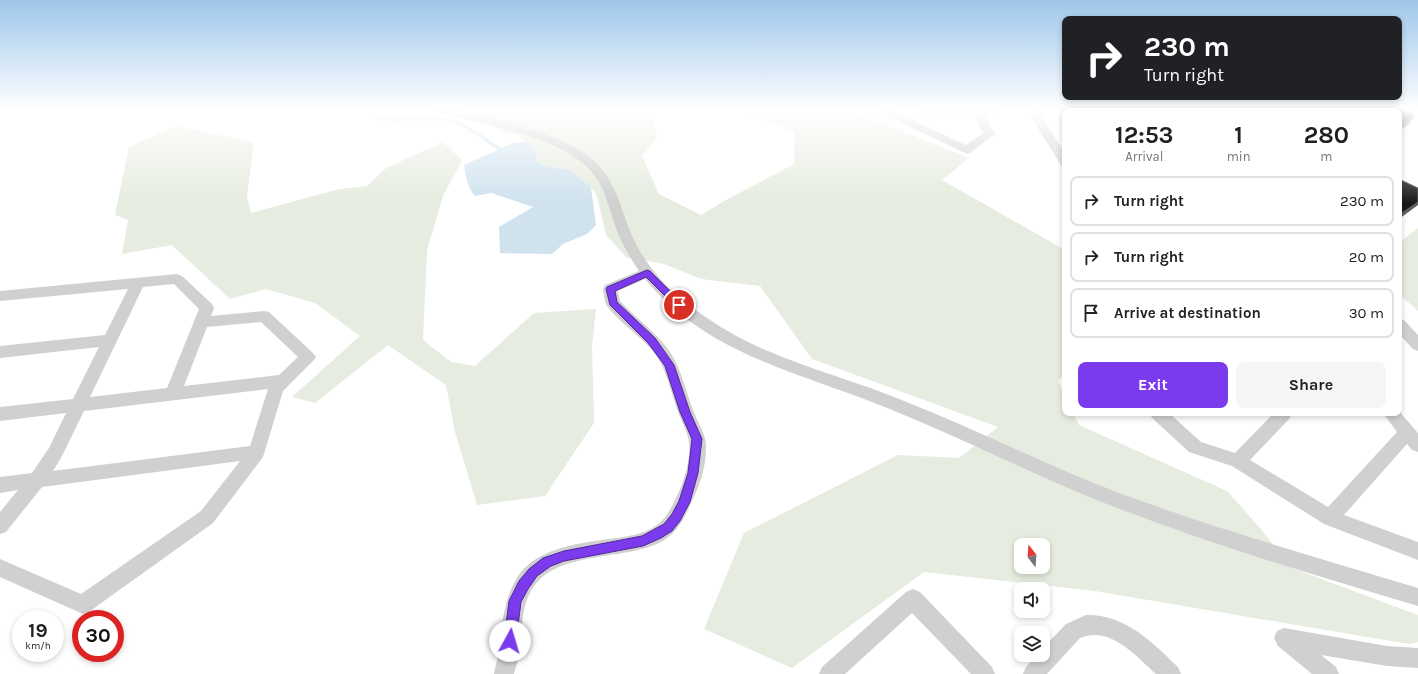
<!DOCTYPE html>
<style>
body{margin:0;font-family:Karla,sans-serif;background:#f6f6f6;color:#202124;height:100vh;display:flex;flex-direction:column;font-size:15px;white-space:nowrap}
*{box-sizing:border-box;margin:0}
p{font-size:13px;color:#757577}
.icon{flex:none;width:22px;height:22px;fill:none;stroke:currentColor;stroke-width:2;stroke-linecap:round;stroke-linejoin:round}
.map{position:relative;flex:1;overflow:hidden}
.sheet{position:absolute;left:1062px;top:108px;width:340px;height:308px;display:flex;flex-direction:column;background:#fff;border-radius:8px;box-shadow:0 2px 6px #0003}
.sheet>*{flex:none}
.banner{position:absolute;left:1062px;top:16px;width:340px;height:84px;border-radius:8px;box-shadow:0 2px 6px #0003;background:#202124;color:#fff;overflow:hidden}
.needle{width:26px;rotate:343deg}
.tools{position:absolute;left:1014px;top:538px;display:grid;gap:8px}
.tools a{display:grid;place-items:center;width:36px;height:36px;border-radius:8px;background:#fff;box-shadow:0 2px 6px #0003;font-size:20px}
.speed{position:absolute;left:12px;top:610px;display:flex;gap:8px;font-size:20px;font-weight:700;text-align:center}
.speed>*{display:grid;place-content:center;width:52px;height:52px;border-radius:50%;background:#fff;box-shadow:0 2px 6px #0003;line-height:1}
.speed small{font-size:10px;font-weight:400}
.speed .limit{border:6px solid #d22;background:#fff;color:#111}
.pin{position:absolute;display:grid;place-items:center;width:34px;height:34px;color:#fff;margin:-17px;border:2px solid #fff;border-radius:50%;box-shadow:0 1px 4px #0007}
.me{position:absolute;width:44px;margin:-22px;rotate:6deg;stroke-linejoin:round;filter:drop-shadow(0 0 3px #0008)}
.turn{display:flex;align-items:center;gap:14px;height:84px;padding:0 16px;font-size:18px}
.turn .icon{width:52px;height:52px;stroke-width:2.5}
.turn b{display:block;font-size:28px;line-height:34px}
.eta{display:flex;justify-content:space-evenly;align-items:center;height:68px;text-align:center}
.eta b{font-size:24px;font-weight:700;line-height:28px}
.button{display:flex;gap:8px;margin-top:auto;padding:8px 16px}
.button a{flex:1;height:46px;border-radius:8px;background:#7c3aed;color:#fff;font-size:16px;font-weight:700;line-height:46px;text-align:center}
.button a+a{background:#f6f6f6;color:#202124}
ul{padding:0;list-style:none}
li{display:flex;align-items:center;gap:12px;height:50px;margin:0 8px 6px;padding:0 8px;border:2px solid #e0e0e0;border-radius:8px}
li div{flex:1}
li b{display:block;font-size:15px}
li em{font-style:normal}
.map>svg:first-child{display:block}
.green{fill:#e6ecdf;fill-rule:evenodd}
.water{fill:#cfe2ee}
.lines{fill:none;stroke-linecap:round;stroke-linejoin:round}
.stream{stroke:#cfe2ee;stroke-width:3.5}
.minor{fill:#d0d0d0;fill-rule:evenodd}
.shaded-wall{fill:#5f5f5f}
.building{fill:#1a1a1a;stroke:#5f5f5f}
.route{fill:#7c3aed;stroke:#51269a}
</style>
<div class="map">
<svg width="1418" height="674" viewBox="0 0 1418 674">
<rect width="100%" height="100%" fill="#fff"/>
<!-- green -->
<g class="green">
<path d="M497,109H666L652,111L657,138L642,156L659,194L701,215L726,200L794,164L795,132L739,109H846L969,158L942,180L1065,250V373L1058,381L1065,396V413H1073L1079,425L1227,491L1260,528L1292,568L1418,615V642L1409,644L1095,591L924,572L792,668L704,629L744,533L898,455L959,458L998,427L812,359L760,286L701,279L664,264L649,261L627,258L606,235L597,196L591,187L568,169L548,167L536,161V152L526,142L516,133L505,134L490,124L488,112ZM1021,545H1043V567H1021Z"/>
<polygon points="175,126 254,142 247,197 251,213 339,189 367,186 386,168 443,142 462,160 443,196 427,250 423,340 451,362 475,366 534,313 596,309 592,346 594,423 545,496 477,505 455,432 446,385 388,345 315,403 292,397 360,336 315,303 266,289 230,299 172,245 122,254 128,220 115,215 129,147"/>
<polygon points="1418,228 1418,311 1399,294 1399,243"/>
</g>
<!-- water -->
<path class="water" d="M526,142L536,152V161L548,167L568,169L591,187L596,225L587,234L563,244L552,254L500,253L499,227L533,207L492,193L475,196C467,188 466,176 464,165L513,143Z"/>
<g class="lines">
<!-- stream -->
<path class="stream" d="M377,109L376,117C399,123 422,116 444,119C464,122 487,141 504,152"/>
<!-- minor -->
<g class="minor">
<path d="M430,109C457,107 486,116 513,124C542,133 578,143 599,166C618,186 622,214 633,238C649,273 678,299 710,320C770,361 843,375 909,403C980,431 1048,466 1119,493C1216,529 1319,558 1418,588V606C1314,575 1209,544 1107,504C1036,476 968,441 897,412C809,374 709,358 645,279L618,291L620,301C634,316 650,328 663,343C681,363 684,388 694,412C698,424 707,435 706,449C706,466 700,485 692,501C684,519 676,536 657,544C622,559 567,553 540,579C521,598 522,625 520,650C519,658 516,666 514,674H494C495,666 498,658 499,651C502,627 503,604 514,583C531,549 574,544 608,539C625,537 643,535 657,525C664,520 669,512 673,504C683,486 693,457 688,437C685,425 678,415 675,403C669,385 665,366 653,351C642,338 612,316 606,304C604,299 604,294 603,289L605,285L639,271C630,258 623,245 617,231C611,215 607,197 599,182C574,137 478,123 431,111Z"/>
<polygon points="876,109 889,109 966,145 983,133 973,113 921,114 915,111 917,109 1003,109 998,112 983,113 995,134 971,152 967,154 877,111"/>
<polygon points="1026,109 1036,109 1065,153 1065,166 1061,165"/>
<polygon points="1081,109 1091,109 1093,111 1081,111"/>
<polygon points="1136,109 1147,109 1149,111 1137,111"/>
<polygon points="1196,109 1207,109 1209,111 1197,111"/>
<polygon points="1259,109 1272,109 1271,111 1257,111"/>
<path d="M177,274L182,276L212,304L214,308L211,316L264,311L269,312L313,353L316,357L313,361L283,391L263,457L213,523L90,611L83,614L0,577V559L81,594L201,511L240,461L42,487L6,532L0,534V512L18,490L0,493V477L32,473L49,448L66,413L0,421V407L73,399L99,347L0,358V346L105,335L128,289L0,301V291ZM174,284L199,309L167,388L90,397L143,287ZM261,322L298,357L279,375L184,386L207,327ZM268,389L250,446L53,471L61,458L84,411Z"/>
<polygon points="1399,319 1404,320 1418,335 1418,351 1413,349 1399,334"/>
<polygon points="1399,411 1418,433 1418,452 1412,450 1407,444 1344,515 1418,542 1418,560 1324,524 1232,466 1189,452 1152,418 1150,413 1169,413 1201,442 1235,453 1274,413 1292,413 1290,418 1250,460 1328,507 1397,432 1383,413 1399,413"/>
<polygon points="913,589 920,592 992,667 995,674 971,674 912,613 845,674 819,674 822,667 906,592"/>
<path d="M1086,615C1125,614 1152,642 1178,667L1181,674H1156C1136,656 1110,625 1080,638L1047,674H1023L1026,667L1037,655H1043V648L1066,624Z"/>
<polygon points="1284,628 1387,646 1418,648 1418,668 1387,666 1321,655 1336,667 1339,674 1312,674 1278,646 1274,638 1277,631"/>
</g>
</g>
<!-- shaded-wall -->
<g class="shaded-wall">
<polygon points="1412,109 1418,109 1400,121 1406,112"/>
<polygon points="1415,116 1409,124 1399,131 1399,126"/>
<polygon points="1418,202 1418,205 1399,219 1399,215"/>
</g>
<!-- building -->
<g class="building">
<polygon points="1278,109 1412,109 1406,112 1415,116 1399,126 1399,111 1274,111"/>
<polygon points="1399,179 1418,188 1418,202 1399,215"/>
</g>
<!-- sky -->
<linearGradient id="sky" x2="0" y2="1"><stop stop-color="#9ec6ea"/><stop offset="0.54" stop-color="#fff"/><stop offset="1" stop-color="#fff" stop-opacity="0"/></linearGradient>
<rect width="1418" height="203" fill="url(#sky)"/>
<!-- route -->
<polygon class="route" points="647,270 650,271 682,303 683,305 682,307 676,307 646,277 615,291 617,302 655,338 674,365 690,412 702,439 698,473 690,502 680,521 672,531 661,538 643,546 564,561 551,566 537,576 528,589 521,602 516,641 514,646 510,647 505,646 504,641 509,601 519,581 529,569 543,558 564,551 642,536 664,524 672,514 679,501 688,473 692,439 680,412 665,366 648,343 610,305 606,289 607,287"/>
</svg>
<div class="tools">
<a><svg class="needle" viewBox="-14 -14 28 28"><path d="M0-13l5 13h-10z" fill="#e53935"/><path d="M0 13l5-13h-10z" fill="#757577"/></svg></a>
<a><svg class="icon" aria-label="sound" viewBox="0 0 24 24"><path d="M4 9h4l5-4v14l-5-4H4zM17 9q2 3 0 6"/></svg></a>
<a><svg class="icon" aria-label="layers" viewBox="0 0 24 24"><path d="M12 4l9 5-9 5-9-5zM3 14l9 5 9-5"/></svg></a>
</div>
<div class="speed"><div>19<small>km/h</small></div><div class="limit">30</div></div>
<div class="pin" style="left:679px;top:305px;background:#d93025"><svg class="icon" aria-label="arrive" viewBox="0 0 24 24"><path d="M6 21V4h12l-3 4 3 4H6"/></svg></div>
<svg class="me" style="left:510px;top:641px" viewBox="-20 -20 40 40"><circle r="19" fill="#fff"/><path d="M0-13L10 11 0 6-10 11z" fill="#7c3aed"/></svg>
<div class="banner">
<div class="turn"><svg class="icon" aria-label="right" viewBox="0 0 24 24"><path d="M7 20v-9h11M14 6l5 5-5 5"/></svg><div><b>230 m</b>Turn right</div></div>
</div>
<section class="sheet">
<div class="eta">
<div><b>12:53</b><p>Arrival</p></div>
<div><b>1</b><p>min</p></div>
<div><b>280</b><p>m</p></div>
</div>
<ul>
<li><svg class="icon" aria-label="right" viewBox="0 0 24 24"><path d="M7 20v-9h11M14 6l5 5-5 5"/></svg><div><b>Turn right</b></div><em>230 m</em></li>
<li><svg class="icon" aria-label="right" viewBox="0 0 24 24"><path d="M7 20v-9h11M14 6l5 5-5 5"/></svg><div><b>Turn right</b></div><em>20 m</em></li>
<li><svg class="icon" aria-label="arrive" viewBox="0 0 24 24"><path d="M6 21V4h12l-3 4 3 4H6"/></svg><div><b>Arrive at destination</b></div><em>30 m</em></li>
</ul>
<div class="button"><a>Exit</a><a>Share</a></div>
</section>
</div>
